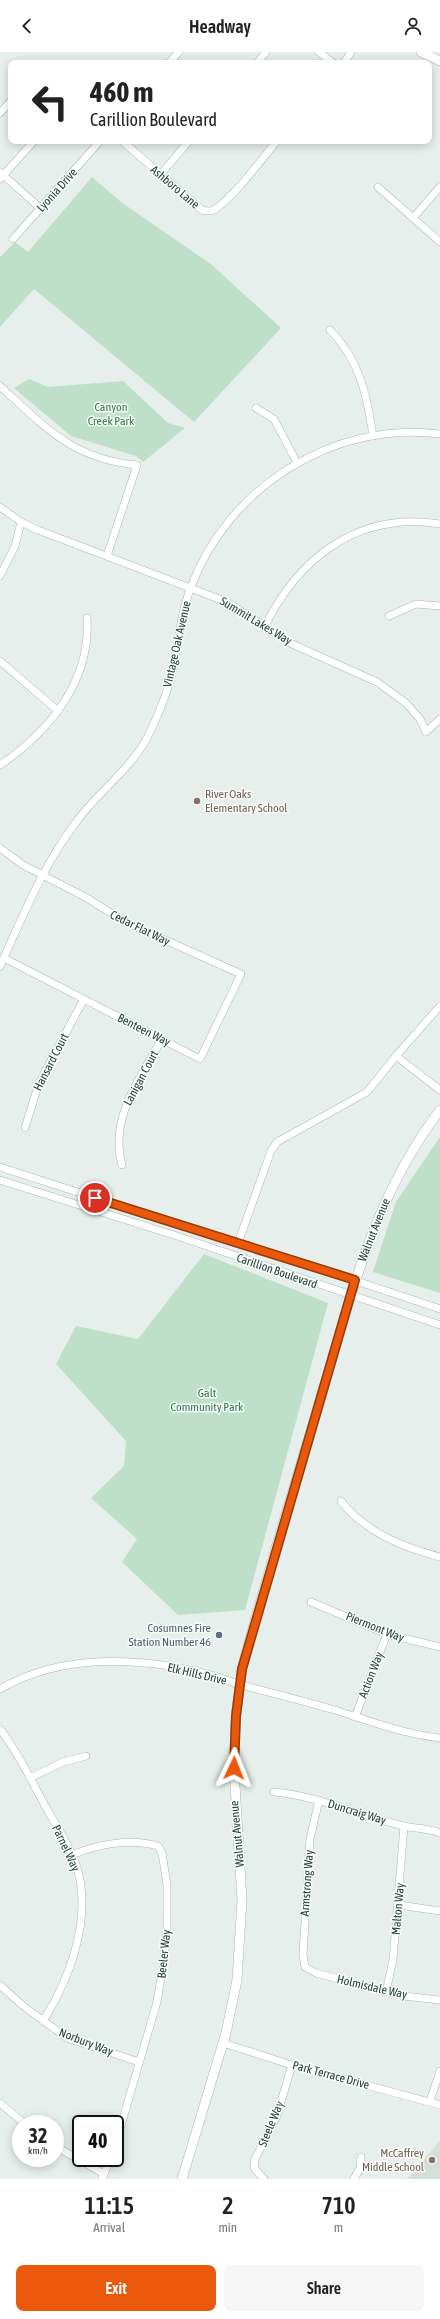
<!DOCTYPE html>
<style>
body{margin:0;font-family:"Asap Condensed",sans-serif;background:#f6f6f6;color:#222;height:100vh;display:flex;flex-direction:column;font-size:15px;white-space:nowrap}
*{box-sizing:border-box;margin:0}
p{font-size:13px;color:#767676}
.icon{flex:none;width:22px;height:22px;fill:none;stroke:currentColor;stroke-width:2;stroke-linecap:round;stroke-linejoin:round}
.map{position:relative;height:2127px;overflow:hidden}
.drawer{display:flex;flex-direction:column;background:#fff;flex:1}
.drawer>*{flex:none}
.top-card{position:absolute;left:8px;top:8px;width:424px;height:84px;border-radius:8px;box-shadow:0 2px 10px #0003;background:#fff;color:#222;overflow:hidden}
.speed{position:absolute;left:12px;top:2063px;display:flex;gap:8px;font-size:20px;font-weight:700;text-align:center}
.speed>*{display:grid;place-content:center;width:52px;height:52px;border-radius:50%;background:#fff;box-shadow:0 2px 10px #0003;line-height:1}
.speed small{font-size:10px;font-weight:400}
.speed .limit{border:2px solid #111;border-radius:6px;background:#fff;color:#111}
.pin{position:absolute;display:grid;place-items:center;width:34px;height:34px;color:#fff;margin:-17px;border:2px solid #fff;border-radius:50%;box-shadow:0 1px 4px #0007}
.me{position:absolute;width:44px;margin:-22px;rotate:2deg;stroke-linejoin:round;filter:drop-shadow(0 0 3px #0008)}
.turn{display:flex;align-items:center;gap:14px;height:84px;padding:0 16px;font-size:18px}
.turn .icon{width:52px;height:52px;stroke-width:2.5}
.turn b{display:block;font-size:28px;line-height:34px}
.eta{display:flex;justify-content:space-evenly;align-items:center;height:68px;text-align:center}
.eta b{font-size:24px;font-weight:600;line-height:28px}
.cta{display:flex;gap:8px;margin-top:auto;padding:8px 16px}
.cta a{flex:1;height:46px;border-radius:8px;background:#ea580c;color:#fff;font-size:16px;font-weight:600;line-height:46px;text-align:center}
.cta a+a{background:#f6f6f6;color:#222}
header{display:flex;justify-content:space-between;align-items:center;height:52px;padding:0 16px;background:#fff;font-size:18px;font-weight:600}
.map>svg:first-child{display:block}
.built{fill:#d4dfda}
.green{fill:#bfe0c8}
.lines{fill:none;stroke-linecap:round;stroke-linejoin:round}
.minor-casing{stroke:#a8b8b2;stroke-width:8}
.tertiary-casing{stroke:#a8b8b2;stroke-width:10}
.minor{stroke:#fff;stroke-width:7}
.tertiary{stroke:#fff;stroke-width:9}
.route-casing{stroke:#983908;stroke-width:10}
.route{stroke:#ea580c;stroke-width:7}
.education-dot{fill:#8d6e63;stroke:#f7fbf9;stroke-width:1.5}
.service-dot{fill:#5c6f8a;stroke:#f7fbf9;stroke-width:1.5}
.labels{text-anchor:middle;stroke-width:3;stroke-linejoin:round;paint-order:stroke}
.street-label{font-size:12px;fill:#24423a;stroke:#f7fbf9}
.park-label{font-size:12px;fill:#2d7a4b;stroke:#f7fbf9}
.education-label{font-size:12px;fill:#785e54;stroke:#f7fbf9;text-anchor:start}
.service-label{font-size:12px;fill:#4e5e75;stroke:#f7fbf9;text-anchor:end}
</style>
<header><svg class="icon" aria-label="back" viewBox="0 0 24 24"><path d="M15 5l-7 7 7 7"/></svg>Headway<svg class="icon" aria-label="person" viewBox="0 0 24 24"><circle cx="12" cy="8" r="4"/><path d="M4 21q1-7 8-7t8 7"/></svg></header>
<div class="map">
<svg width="440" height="2127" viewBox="0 0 440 2127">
<rect width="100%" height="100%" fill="#e6efeb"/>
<!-- built -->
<polygon class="built" points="440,2089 440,2127 407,2127"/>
<!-- green -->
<g class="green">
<polygon points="92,125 121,150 212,213 281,276 194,370 34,237 0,275 0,205 15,190 28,200"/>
<polygon points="29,327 48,335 123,329 168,371 185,376 143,410 136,404 71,384 14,336"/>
<polygon points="440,1085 440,1241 373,1220 396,1150"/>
<polygon points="204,1202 328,1251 245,1558 178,1563 122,1510 137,1487 91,1446 124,1414 126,1389 56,1312 76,1274 138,1287"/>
</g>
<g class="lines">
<!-- minor casing -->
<g class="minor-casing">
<g id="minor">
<polyline points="319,0 333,11"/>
<polyline points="169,11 179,0"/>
<polyline points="257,11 266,0"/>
<polyline points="344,11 351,0"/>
<polyline points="0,61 11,49"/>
<path d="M122,89L202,158C206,159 210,160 214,158C235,144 260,109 277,89"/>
<polyline points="0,120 40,156"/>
<polyline points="160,123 189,89"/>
<polyline points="0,127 34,89"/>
<polyline points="378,135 440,190"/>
<polyline points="413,166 440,135"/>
<polyline points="13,187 100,89"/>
<path d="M330,278C360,308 367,344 373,384"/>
<path d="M0,334C45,375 72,407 137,413L107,504"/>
<polyline points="256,356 274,367 297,411"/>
<polyline points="0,455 21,470 38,478 227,550 290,591 377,630 406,651 420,667 426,680 440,667"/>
<polyline points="0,524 15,494 21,470"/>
<polyline points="389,564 416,552 440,554"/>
<path d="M264,576C298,506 358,459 440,472"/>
<polyline points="0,609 58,659"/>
<path d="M0,713C50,679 91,629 87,566"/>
<polyline points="0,796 23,813 87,846 125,870 241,922 200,1007 4,906"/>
<path d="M0,914C23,864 43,813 77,769C99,739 129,719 147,686C159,662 169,638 174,612C179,586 181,560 191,535C228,436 333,368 440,382"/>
<polyline points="440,954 396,1004 440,1038"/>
<polyline points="25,1076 39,1031 84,947"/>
<path d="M122,1113C109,1066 140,1026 162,987"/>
<path d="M0,1115C147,1163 294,1207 440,1257"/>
<polyline points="0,1128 177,1184 440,1273"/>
<polyline points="238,1191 271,1099 277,1090 367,1040 396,1004"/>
<path d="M341,1449C365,1480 402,1495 440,1505"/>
<polyline points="311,1550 387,1582 440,1595"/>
<path d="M0,1637C64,1600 146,1605 215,1624C224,1627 232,1630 241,1633C273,1641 304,1649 335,1658C370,1669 403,1682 440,1686"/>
<polyline points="355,1665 387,1582"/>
<path d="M0,1677C17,1699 30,1726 43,1750C55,1772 71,1795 78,1819C91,1869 70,1927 43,1969"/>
<polyline points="30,1726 63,1710 86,1704"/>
<path d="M274,1740C319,1744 360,1764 404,1774C416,1777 428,1776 440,1781"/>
<polyline points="319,1748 310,1787 303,1903 305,1915 316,1921 403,1944 440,1948"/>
<path d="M72,1803C98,1792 130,1786 158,1794L162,1801L167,1833V1878L164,1909L157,1950L115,2094"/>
<polyline points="399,1853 440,1859"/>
<polyline points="0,1933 22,1953 67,1986 139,2010"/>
<polyline points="386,1940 393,1908 404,1774"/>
<polyline points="223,1991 292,2013 440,2053"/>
<polyline points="430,2049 440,2019"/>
<polyline points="0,2051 25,2072"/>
<polyline points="55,2094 104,2122"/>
<polyline points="102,2127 111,2106"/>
<polyline points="264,2127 254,2116 255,2107 276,2066 292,2013"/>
<polyline points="354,2127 360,2116 361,2105"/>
</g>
</g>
<!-- tertiary casing -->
<g class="tertiary-casing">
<g id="tertiary">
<polyline points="421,0 440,9"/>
<path d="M182,2127L226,1981L237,1928L242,1848L234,1716L236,1663L242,1617C265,1529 292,1442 318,1355C350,1249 371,1149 440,1058"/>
</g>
</g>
<!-- minor -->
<use href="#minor" class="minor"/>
<!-- tertiary -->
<use href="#tertiary" class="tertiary"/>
</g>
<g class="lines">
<!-- route casing -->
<g class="route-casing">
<polyline id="route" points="95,1146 355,1228 242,1617 236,1664 234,1716"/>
</g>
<!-- route -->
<use href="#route" class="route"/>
</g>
<!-- markers -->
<g class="education-dot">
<circle cx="197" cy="749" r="4"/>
<circle cx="432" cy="2108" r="4"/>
</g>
<circle class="service-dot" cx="219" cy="1583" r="4"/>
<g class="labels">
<!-- street labels -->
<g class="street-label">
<text transform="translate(175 135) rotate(40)" y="4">Ashboro Lane</text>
<text transform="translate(57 138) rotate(-48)" y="4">Lyonia Drive</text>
<text transform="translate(256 569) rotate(31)" y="4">Summit Lakes Way</text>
<text transform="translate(177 592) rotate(-77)" y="4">Vintage Oak Avenue</text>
<text transform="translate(140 876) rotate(26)" y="4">Cedar Flat Way</text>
<text transform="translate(144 978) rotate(27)" y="4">Benteen Way</text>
<text transform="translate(51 1010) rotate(-63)" y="4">Hansard Court</text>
<text transform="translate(141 1026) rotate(-62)" y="4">Lanigan Court</text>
<text transform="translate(374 1178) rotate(-68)" y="4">Walnut Avenue</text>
<text transform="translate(277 1219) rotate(19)" y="4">Carillion Boulevard</text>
<text transform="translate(375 1575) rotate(22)" y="4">Piermont Way</text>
<text transform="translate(197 1622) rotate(13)" y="4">Elk Hills Drive</text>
<text transform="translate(371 1623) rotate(-69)" y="4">Action Way</text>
<text transform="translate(357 1760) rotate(17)" y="4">Duncraig Way</text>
<text transform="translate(237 1782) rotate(-95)" y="4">Walnut Avenue</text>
<text transform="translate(66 1796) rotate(65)" y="4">Parnel Way</text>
<text transform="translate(307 1831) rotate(-86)" y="4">Armstrong Way</text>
<text transform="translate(398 1857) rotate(-85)" y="4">Malton Way</text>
<text transform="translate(164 1902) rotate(-84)" y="4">Beeler Way</text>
<text transform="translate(372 1935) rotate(13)" y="4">Holmisdale Way</text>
<text transform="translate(86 1990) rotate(21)" y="4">Norbury Way</text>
<text transform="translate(331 2023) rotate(15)" y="4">Park Terrace Drive</text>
<text transform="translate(271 2072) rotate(-68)" y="4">Steele Way</text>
</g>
<!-- park labels -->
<g class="park-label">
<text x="111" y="359">Canyon<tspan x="111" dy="14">Creek Park</tspan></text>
<text x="207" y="1345">Galt<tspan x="207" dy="14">Community Park</tspan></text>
</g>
<!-- education labels -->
<g class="education-label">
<text x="205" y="746">River Oaks<tspan x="205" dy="14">Elementary School</tspan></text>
<text x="424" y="2105" text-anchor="end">McCaffrey<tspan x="424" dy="14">Middle School</tspan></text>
</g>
<!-- service labels -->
<g class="service-label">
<text x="211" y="1580">Cosumnes Fire<tspan x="211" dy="14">Station Number 46</tspan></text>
</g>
</g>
</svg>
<div class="speed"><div>32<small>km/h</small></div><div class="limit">40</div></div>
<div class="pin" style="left:95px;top:1146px;background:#d93025"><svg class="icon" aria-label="arrive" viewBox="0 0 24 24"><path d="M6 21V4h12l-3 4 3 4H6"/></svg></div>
<svg class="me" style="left:234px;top:1716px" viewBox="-20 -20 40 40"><path d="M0-17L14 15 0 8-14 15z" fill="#ea580c" stroke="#fff" stroke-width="4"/></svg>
<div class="top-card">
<div class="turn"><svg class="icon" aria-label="left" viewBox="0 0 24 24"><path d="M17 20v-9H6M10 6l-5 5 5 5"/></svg><div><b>460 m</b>Carillion Boulevard</div></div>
</div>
</div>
<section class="drawer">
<div class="eta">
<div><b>11:15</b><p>Arrival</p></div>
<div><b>2</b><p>min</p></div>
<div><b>710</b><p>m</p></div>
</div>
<div class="cta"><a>Exit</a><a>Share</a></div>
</section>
